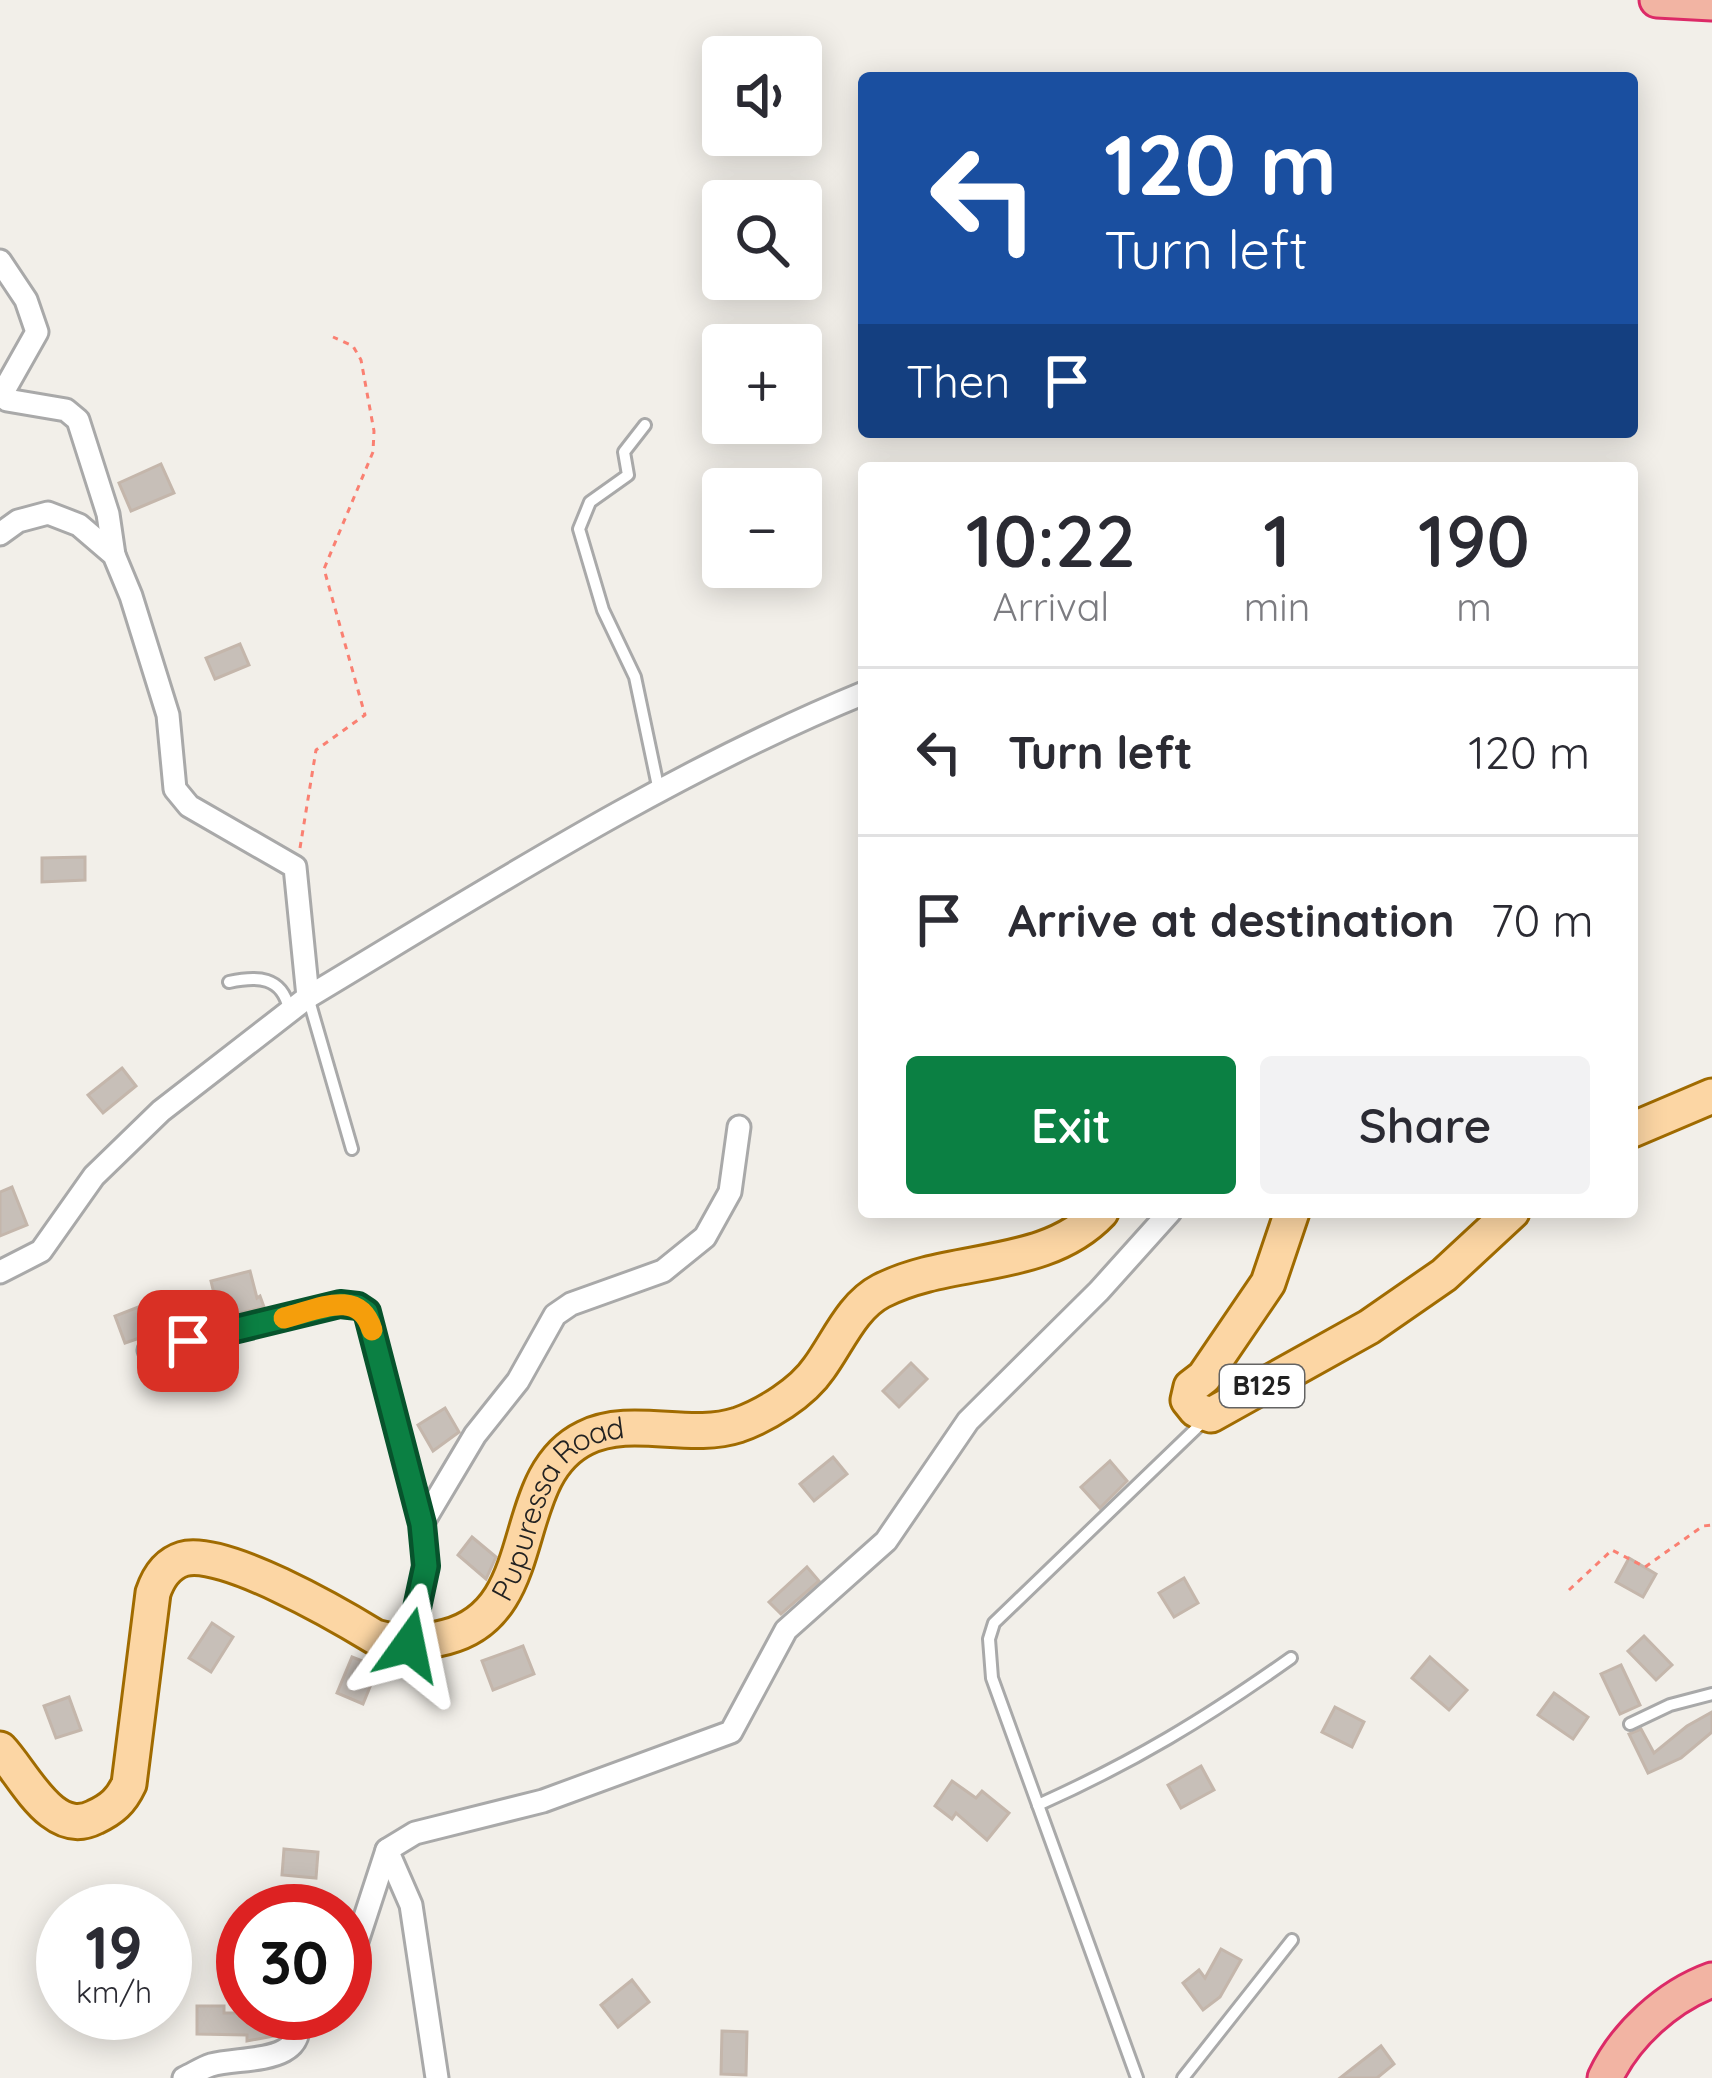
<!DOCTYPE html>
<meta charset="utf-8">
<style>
body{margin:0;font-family:Quicksand,sans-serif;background:#f2f2f3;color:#2b2b33;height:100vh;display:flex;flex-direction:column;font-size:45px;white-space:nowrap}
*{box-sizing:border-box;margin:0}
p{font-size:39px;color:#7c7c81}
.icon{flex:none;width:66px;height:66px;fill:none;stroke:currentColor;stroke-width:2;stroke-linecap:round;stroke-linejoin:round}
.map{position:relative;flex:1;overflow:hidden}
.details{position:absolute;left:858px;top:462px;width:780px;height:756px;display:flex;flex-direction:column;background:#fff;border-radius:12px;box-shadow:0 6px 30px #0003}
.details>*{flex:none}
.top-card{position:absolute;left:858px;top:72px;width:780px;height:366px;border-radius:12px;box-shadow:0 6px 30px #0003;background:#1a4fa0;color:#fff;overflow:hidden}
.controls{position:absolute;left:702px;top:36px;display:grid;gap:24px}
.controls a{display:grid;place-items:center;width:120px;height:120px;border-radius:12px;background:#fff;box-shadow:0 6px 30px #0003;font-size:60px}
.speed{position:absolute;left:36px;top:1884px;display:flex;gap:24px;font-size:60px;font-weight:700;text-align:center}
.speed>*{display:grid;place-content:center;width:156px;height:156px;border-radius:50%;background:#fff;box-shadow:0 6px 30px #0003;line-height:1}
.speed small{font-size:30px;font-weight:400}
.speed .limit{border:18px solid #d22;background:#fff;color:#111}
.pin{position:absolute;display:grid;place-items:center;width:102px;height:102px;color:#fff;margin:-51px;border-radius:24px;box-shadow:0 6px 18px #0006}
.me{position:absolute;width:132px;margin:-66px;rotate:12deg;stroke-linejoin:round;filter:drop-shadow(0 0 9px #0008)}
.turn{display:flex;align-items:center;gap:42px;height:252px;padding:0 48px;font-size:54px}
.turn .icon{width:156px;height:156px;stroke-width:2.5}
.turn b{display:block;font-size:84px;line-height:102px}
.then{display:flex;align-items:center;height:114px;padding:0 48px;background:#0003;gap:24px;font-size:45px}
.eta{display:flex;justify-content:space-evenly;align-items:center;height:204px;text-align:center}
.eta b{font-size:72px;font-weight:600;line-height:84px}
.button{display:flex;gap:24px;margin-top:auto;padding:24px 48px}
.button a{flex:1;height:138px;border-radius:12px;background:#0b8043;color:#fff;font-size:48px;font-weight:600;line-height:138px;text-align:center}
.button a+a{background:#f2f2f3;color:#2b2b33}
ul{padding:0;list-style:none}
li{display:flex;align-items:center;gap:36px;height:168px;padding:0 48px;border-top:3px solid #e1e1e2}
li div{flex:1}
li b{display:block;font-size:45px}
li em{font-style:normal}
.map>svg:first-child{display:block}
.building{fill:#c7bfb8;stroke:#c4b6ab;stroke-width:3}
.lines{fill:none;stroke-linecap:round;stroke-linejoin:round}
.service-casing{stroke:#a9a9a9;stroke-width:16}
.minor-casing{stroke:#a9a9a9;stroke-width:27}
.primary-casing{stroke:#a06b00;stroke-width:39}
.trunk-casing{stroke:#dc2a67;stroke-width:39}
.path{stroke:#fa8072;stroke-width:3;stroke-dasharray:6 6;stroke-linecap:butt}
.service{stroke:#fff;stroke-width:10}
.minor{stroke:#fff;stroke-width:21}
.primary{stroke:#fcd6a4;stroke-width:33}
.trunk{stroke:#f2b4a3;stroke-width:33}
.route-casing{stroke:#07532c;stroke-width:30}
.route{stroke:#0b8043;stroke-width:21}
.slow{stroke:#f59e0b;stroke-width:21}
.labels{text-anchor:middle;stroke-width:12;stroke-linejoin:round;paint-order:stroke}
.shield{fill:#fff;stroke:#646464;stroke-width:3}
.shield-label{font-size:27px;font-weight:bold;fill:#222}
.street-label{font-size:30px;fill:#222;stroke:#fff}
</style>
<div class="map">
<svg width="1712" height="2078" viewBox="0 0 1712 2078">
<rect width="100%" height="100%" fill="#f2efe9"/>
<!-- building -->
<g class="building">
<polygon points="161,464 174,493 131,511 119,483"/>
<polygon points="240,644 249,665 215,679 206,658"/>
<polygon points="85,857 85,880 42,882 42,858"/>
<polygon points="122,1068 136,1086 103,1113 88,1095"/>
<polygon points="12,1187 27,1225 0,1236 0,1192"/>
<polygon points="250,1271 257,1298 260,1296 264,1307 227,1316 223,1305 217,1306 211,1281"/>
<polygon points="141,1306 151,1334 125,1343 115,1316"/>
<polygon points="911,1363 927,1379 899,1407 883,1391"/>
<polygon points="445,1408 459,1432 433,1451 418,1425"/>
<polygon points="833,1457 847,1474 814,1501 800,1484"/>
<polygon points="1110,1461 1127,1481 1100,1508 1081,1487"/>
<polygon points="472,1537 496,1557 486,1579 458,1555"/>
<polygon points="1629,1558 1656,1574 1643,1597 1616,1582"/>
<polygon points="807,1567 819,1581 781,1614 769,1602"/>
<polygon points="1184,1578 1198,1603 1174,1617 1159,1593"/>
<polygon points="212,1623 233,1637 211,1672 189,1658"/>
<polygon points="1644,1636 1672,1665 1656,1680 1628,1651"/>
<polygon points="523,1646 534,1674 493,1690 482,1661"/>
<polygon points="352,1657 378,1667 363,1704 337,1693"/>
<polygon points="1430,1657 1467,1690 1449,1710 1412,1678"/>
<polygon points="1621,1665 1640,1705 1620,1714 1601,1674"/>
<polygon points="1554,1693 1588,1717 1573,1739 1538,1715"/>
<polygon points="69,1697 81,1730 56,1738 44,1706"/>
<polygon points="1335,1707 1364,1722 1352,1747 1322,1732"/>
<polygon points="1712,1712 1712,1732 1681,1758 1648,1773 1629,1734 1641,1729 1654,1753 1687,1726"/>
<polygon points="1201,1766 1214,1790 1181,1808 1168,1785"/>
<polygon points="952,1781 976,1798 982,1791 1009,1813 987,1840 956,1813 952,1819 935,1806"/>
<polygon points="284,1849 318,1852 316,1878 282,1875"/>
<polygon points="1221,1949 1241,1960 1220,1997 1203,2010 1183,1983 1199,1970 1205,1978"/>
<polygon points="632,1980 649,2002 618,2027 601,2005"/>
<polygon points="197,2006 224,2006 224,2013 277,2013 279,2035 247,2041 247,2035 197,2034"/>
<polygon points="722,2031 747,2032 746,2075 721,2074"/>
<polygon points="1381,2046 1394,2064 1377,2078 1340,2078"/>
</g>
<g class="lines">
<!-- service casing -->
<g class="service-casing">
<g id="service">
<polyline points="645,425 624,452 628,475 590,502 579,529 603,610 635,677 659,791"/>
<path d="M229,982C257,976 282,976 289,1009"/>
<polyline points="308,997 352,1149"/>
<polyline points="1630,1724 1670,1705 1712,1694"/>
<path d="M1038,1805C1134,1762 1205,1719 1291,1658"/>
<polyline points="1137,2078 992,1678 989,1639 994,1623 1207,1418"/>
<polyline points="1183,2078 1292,1940"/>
</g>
</g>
<!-- minor casing -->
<g class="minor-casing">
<g id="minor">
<polyline points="0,261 26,300 37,332 2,394 7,400 66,410 78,420 108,514 114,555"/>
<polyline points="0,534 18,521 48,513 79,525 114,555 131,596 168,715 175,789 189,806 295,867 308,997 161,1111 94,1176 41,1251 0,1272"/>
<path d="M308,997C488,889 669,773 864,693"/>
<polyline points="149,1350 341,1304 358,1306 367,1312 422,1524 426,1566 409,1645"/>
<polyline points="422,1524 475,1435 518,1381 555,1315 571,1304 663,1271 705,1237 730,1192 739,1127"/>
<polyline points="387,1850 411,1905 437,2078"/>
<polyline points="345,1964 351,1960 387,1850 415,1833 543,1801 731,1732 786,1630 886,1541 968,1421 1099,1291 1170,1212"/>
<path d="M184,2078C193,2074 202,2068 211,2065C244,2056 311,2066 296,2013"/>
</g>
</g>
<!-- primary casing -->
<g class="primary-casing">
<g id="primary">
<polyline points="1632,1130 1712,1096"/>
<polyline points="1292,1212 1268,1283 1204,1377 1191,1387 1188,1400 1196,1410 1211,1415 1369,1327 1444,1275 1512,1212"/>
<path id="s1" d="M0,1749C24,1774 52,1839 95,1817C112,1809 121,1801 129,1784L153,1593C158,1578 167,1564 183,1559C222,1547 339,1615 375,1637C401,1644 419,1644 446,1637C545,1612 505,1477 585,1438C631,1415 689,1441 738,1425C766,1415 802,1393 819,1368C838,1342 852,1306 881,1291C951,1255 1044,1272 1101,1212"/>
</g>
</g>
<!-- trunk casing -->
<g class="trunk-casing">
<g id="trunk">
<polyline points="1657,0 1712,3"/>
<path d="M1605,2078C1625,2035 1668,1996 1712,1980"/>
</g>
</g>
<!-- path -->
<g class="path">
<polyline points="300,848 316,750 365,715 324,569 373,452 374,431 361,360 353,346 333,337"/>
<polyline points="1569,1590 1612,1550 1645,1567 1703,1526 1712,1525"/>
</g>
<!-- service -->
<use href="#service" class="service"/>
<!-- minor -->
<use href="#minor" class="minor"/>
<!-- primary -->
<use href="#primary" class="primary"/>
<!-- trunk -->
<use href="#trunk" class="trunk"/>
</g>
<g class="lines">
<!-- route casing -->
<g class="route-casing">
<polyline id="route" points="188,1341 340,1304 358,1306 367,1312 422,1524 426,1566 409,1645"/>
</g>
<!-- route -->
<use href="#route" class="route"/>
<!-- slow -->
<path class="slow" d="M284,1318C317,1310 359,1287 372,1330"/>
</g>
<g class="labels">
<!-- shield labels -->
<rect class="shield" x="1220" y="1365" width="84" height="42" rx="9"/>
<g class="shield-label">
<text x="1262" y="1395">B125</text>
</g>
<!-- street labels -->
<g class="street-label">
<text dy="10" stroke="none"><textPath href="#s1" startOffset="879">Pupuressa Road</textPath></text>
</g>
</g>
</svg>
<div class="controls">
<a><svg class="icon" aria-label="sound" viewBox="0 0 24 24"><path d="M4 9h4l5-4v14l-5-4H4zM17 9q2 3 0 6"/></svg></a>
<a><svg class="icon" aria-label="search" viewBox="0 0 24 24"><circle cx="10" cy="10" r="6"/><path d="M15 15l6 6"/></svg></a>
<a>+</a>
<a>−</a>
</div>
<div class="speed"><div>19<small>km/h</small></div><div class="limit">30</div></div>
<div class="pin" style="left:188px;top:1341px;background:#d93025"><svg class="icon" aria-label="arrive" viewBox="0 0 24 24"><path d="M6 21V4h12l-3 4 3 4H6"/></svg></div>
<svg class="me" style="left:409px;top:1645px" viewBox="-20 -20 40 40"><path d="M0-17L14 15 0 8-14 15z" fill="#0b8043" stroke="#fff" stroke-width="4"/></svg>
<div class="top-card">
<div class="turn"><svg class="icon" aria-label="left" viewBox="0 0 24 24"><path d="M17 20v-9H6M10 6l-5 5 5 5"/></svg><div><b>120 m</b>Turn left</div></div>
<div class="then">Then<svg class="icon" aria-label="arrive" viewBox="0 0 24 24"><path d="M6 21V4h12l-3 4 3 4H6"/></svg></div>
</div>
<section class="details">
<div class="eta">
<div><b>10:22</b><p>Arrival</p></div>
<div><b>1</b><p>min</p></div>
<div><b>190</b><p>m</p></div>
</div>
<ul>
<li><svg class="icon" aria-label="left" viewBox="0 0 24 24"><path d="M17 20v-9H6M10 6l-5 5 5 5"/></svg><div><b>Turn left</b></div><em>120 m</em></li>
<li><svg class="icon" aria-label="arrive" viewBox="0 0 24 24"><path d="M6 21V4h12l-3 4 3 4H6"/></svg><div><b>Arrive at destination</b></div><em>70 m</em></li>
</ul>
<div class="button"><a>Exit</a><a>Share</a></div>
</section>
</div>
